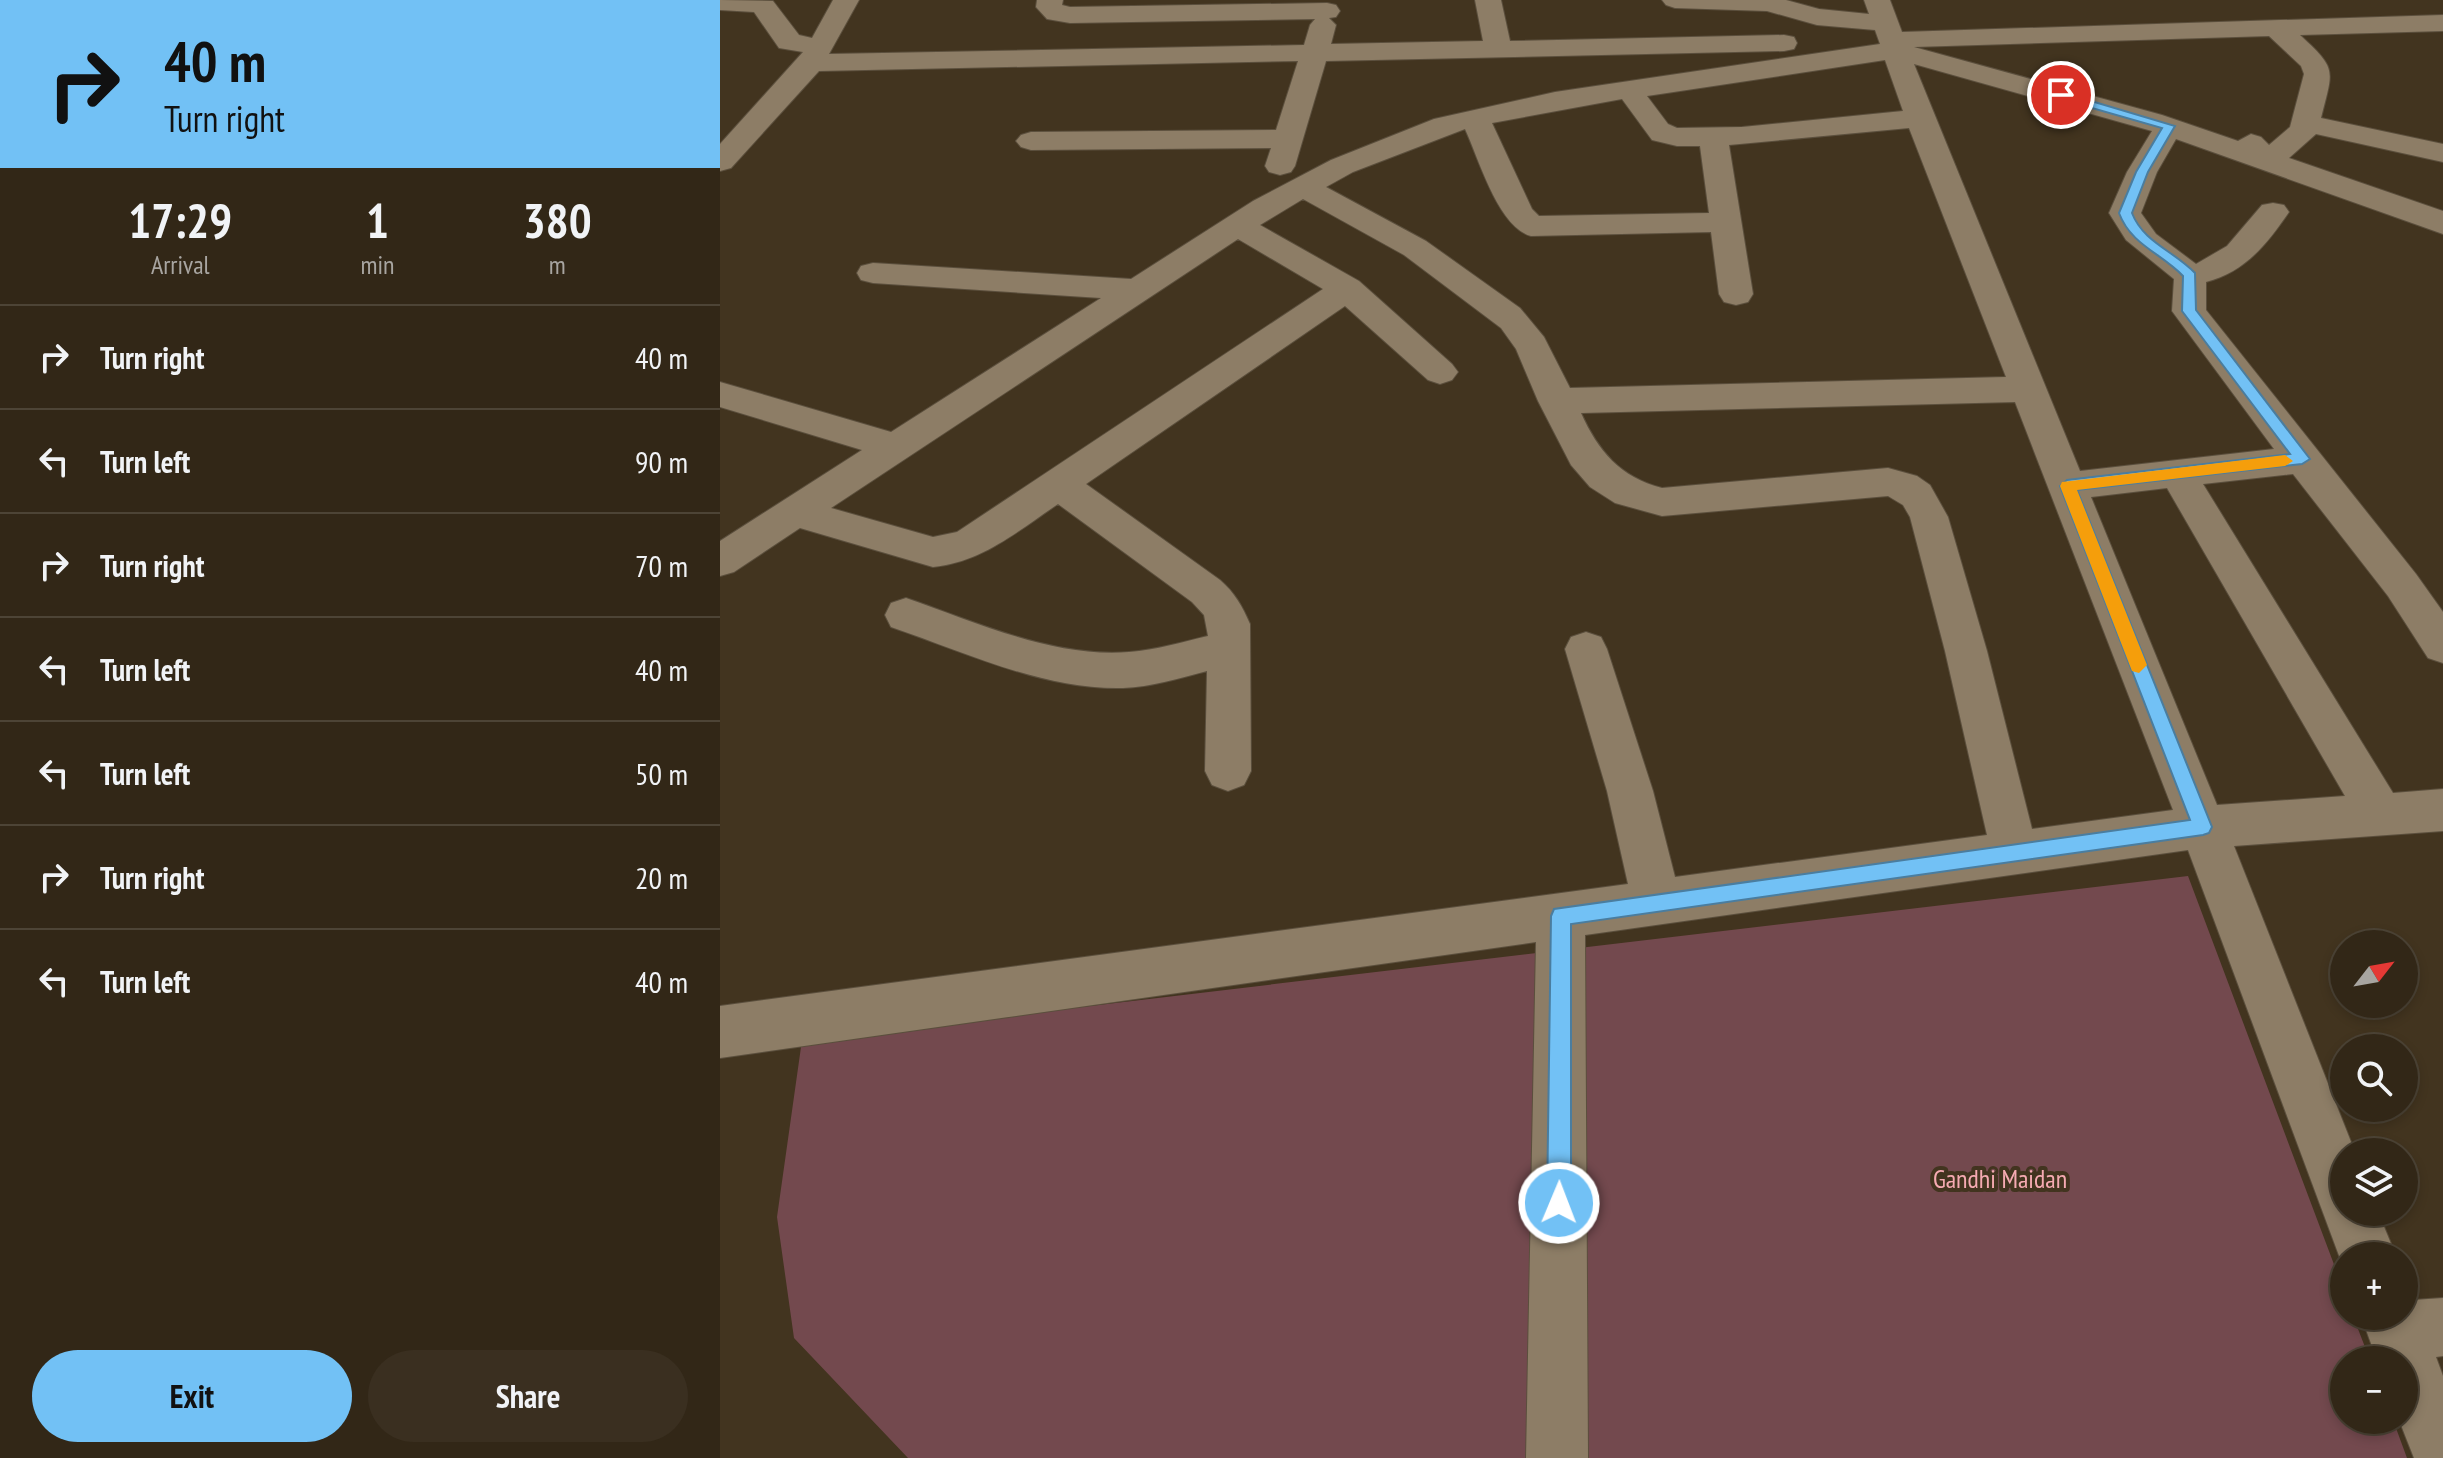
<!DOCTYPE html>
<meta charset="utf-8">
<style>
body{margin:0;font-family:"PT Sans Narrow",sans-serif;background:#3a2f20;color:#f1f3f6;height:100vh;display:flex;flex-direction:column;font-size:30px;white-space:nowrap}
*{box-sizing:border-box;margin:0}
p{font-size:26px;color:#a8a5a1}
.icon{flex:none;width:44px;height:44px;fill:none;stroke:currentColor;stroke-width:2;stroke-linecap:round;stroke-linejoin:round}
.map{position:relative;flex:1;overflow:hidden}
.drawer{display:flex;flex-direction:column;background:#322717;width:720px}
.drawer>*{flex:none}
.guide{background:#72c1f5;color:#111;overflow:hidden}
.needle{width:52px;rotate:59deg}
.tools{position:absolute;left:1610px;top:930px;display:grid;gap:16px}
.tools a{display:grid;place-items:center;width:88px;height:88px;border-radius:50%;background:#322717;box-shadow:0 4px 12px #0003,0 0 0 2px #4d4436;font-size:40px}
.pin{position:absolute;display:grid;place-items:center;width:68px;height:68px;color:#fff;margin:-34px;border:4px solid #fff;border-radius:50%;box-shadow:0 2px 8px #0007}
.me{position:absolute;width:88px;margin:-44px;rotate:1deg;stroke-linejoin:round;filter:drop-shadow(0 0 6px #0008)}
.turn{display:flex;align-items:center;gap:28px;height:168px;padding:0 32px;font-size:36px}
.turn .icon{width:104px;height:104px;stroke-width:2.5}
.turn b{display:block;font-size:56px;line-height:68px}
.eta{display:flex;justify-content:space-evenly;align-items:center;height:136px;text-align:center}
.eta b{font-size:48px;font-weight:600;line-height:56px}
.button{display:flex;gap:16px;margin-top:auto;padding:16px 32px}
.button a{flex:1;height:92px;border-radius:48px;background:#72c1f5;color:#111;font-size:32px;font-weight:600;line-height:92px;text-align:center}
.button a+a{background:#3a2f20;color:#f1f3f6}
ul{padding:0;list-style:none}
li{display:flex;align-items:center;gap:24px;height:104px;padding:0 32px;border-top:2px solid #4d4436}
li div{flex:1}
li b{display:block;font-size:30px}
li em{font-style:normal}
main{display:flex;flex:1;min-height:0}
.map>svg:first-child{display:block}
.green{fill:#73494e}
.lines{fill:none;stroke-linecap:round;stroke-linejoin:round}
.street-casing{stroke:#5b4f3d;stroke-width:2}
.street{fill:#8d7d66;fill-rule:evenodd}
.route{fill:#72c1f5;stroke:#4a7d9f;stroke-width:2}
.slow{fill:#f59e0b}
.labels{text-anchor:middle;stroke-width:8;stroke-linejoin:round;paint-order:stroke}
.near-park-label{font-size:26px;fill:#f5aab2;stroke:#42341f}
</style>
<main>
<section class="drawer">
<div class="guide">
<div class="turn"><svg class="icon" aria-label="right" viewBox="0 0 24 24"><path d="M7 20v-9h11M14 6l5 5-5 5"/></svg><div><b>40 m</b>Turn right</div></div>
</div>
<div class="eta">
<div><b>17:29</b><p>Arrival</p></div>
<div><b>1</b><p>min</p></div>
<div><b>380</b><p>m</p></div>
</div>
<ul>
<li><svg class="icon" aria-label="right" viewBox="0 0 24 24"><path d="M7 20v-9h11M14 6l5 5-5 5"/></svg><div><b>Turn right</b></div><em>40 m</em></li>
<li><svg class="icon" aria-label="left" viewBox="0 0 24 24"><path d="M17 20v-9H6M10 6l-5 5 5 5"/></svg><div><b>Turn left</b></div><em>90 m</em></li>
<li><svg class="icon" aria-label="right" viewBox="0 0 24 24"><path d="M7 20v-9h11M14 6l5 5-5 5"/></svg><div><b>Turn right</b></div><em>70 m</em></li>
<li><svg class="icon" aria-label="left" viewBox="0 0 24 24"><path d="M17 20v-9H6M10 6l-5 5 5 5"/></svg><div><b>Turn left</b></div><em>40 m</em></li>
<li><svg class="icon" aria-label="left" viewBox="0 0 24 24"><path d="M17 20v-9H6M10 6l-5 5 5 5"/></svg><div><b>Turn left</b></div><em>50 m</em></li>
<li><svg class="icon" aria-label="right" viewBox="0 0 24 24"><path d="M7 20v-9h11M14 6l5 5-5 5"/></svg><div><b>Turn right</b></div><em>20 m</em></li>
<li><svg class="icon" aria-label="left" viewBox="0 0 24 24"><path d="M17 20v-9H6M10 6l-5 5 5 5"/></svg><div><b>Turn left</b></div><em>40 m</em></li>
</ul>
<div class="button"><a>Exit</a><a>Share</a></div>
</section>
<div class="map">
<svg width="1723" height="1458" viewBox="0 0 1723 1458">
<rect width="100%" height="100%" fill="#42341f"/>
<!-- green -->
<polygon class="green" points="1468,876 1624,1291 1624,1316 1633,1316 1650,1360 1624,1360 1624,1420 1673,1420 1687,1458 188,1458 74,1338 57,1217 82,1040"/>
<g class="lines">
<!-- street casing -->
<g class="street-casing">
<g id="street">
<polygon points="0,0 53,1 79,35 92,38 113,0 139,0 109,54 584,45 590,25 595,19 350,23 327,19 316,7 317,0 343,0 342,5 350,7 607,3 616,5 620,11 616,17 609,18 616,25 611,44 763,41 755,0 781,0 790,41 1064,35 1074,37 1077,43 1074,49 1064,51 606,61 575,166 571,172 560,175 549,172 545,166 551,148 311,150 301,147 296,141 301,135 311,132 556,130 578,61 99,71 11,168 0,171 0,144 83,52 59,48 34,12 0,10"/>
<path d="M942,0H1066L1099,9L1149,14L1144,0H1170L1182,32L1723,15V31L1580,35C1618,70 1613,69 1601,118L1723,144V162L1596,134L1569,158L1723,211V234L1456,139L1437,172L1421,213L1436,234L1476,264L1507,246L1542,205L1553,203L1564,205L1569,212C1547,244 1525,272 1486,282V310L1696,574L1723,612V663L1708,658L1668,596L1573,474L1483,484L1673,793L1723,789V831L1514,846L1635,1152H1624V1212H1658L1676,1256H1624V1269L1468,850L865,935L868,1458H806L816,942L0,1058V1006L908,884L887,791L845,649L851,637L866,632L881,637L887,649L933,791L955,877L1267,835L1225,651L1190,517L1183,505L1168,496L942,516L895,503L870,487L851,465L818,401L796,349L781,328L684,255L583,199L540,225L639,281L732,364L738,372L732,380L720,384L708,380L625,306L366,484L500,580C515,593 522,606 530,624L531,771L524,785L508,791L492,785L485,771L487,671C460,678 431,687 403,688C323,690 245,652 171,627L165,615L171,603L186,598C256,622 333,658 409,652C436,650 462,642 488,636L484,615L472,602L338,504C298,531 262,562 213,567L80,528L14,572L0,576V541L142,450L0,407V382L171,432L381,298L153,283L141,280L137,273L141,266L153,263L411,279L533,201L611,160L714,119L835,92L1160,44L1155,30L1097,25L1047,11L955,8L946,5ZM1549,36L1581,66L1584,74L1570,127L1549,145L1541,137L1531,134L1518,141L1442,115L1194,47ZM1165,60L1183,111L1022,127L957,128L948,124L927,96ZM1194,64L1432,131L1407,172L1389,213L1406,240L1454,279L1452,311L1554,449L1360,471ZM902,99L932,140L957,146H980L989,213L819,216L812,209L772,123ZM1189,128L1286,377L850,388L824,337L800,308L706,241L606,187L633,172L745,129C759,159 778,227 811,236L991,232L999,294L1004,302L1016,305L1028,302L1033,294L1009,145ZM518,239L603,289L237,532L213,537L111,508ZM1295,402L1453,810L1312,829L1267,651L1228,517L1210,485L1197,476L1168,468L942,488C900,477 878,451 861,413ZM1447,488L1625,796L1497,805L1371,497Z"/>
<polygon points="1684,1292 1693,1300 1723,1298 1723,1356 1716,1357 1723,1376 1723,1458 1694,1458 1679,1420 1684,1420 1684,1360 1657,1360 1641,1316 1684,1316"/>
</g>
</g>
<!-- street -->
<use href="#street" class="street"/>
</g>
<!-- route -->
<path class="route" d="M1341,92L1455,126L1428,172L1412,213C1423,242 1454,251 1475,273L1476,310L1590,459L1582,464L1357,490L1492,827L1489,833L1483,835L851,924V1203L847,1211L839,1215L831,1211L827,1203L831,916L834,909L1470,820L1340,486L1347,480L1570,454L1462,311L1463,276C1441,253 1411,245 1399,213L1416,172L1442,128L1337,98V93Z"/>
<!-- slow -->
<polygon class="slow" points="1565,455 1573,461 1565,466 1357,490 1427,665 1419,673 1412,671 1340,486 1342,482"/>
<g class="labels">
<!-- near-park labels -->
<g class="near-park-label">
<text x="1280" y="1188">Gandhi Maidan</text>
</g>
</g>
</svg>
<div class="tools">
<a><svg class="needle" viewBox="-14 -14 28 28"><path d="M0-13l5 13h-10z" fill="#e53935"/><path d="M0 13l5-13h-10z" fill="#a8a5a1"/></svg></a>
<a><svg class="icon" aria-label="search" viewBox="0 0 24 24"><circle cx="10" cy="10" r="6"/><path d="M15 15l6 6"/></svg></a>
<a><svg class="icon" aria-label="layers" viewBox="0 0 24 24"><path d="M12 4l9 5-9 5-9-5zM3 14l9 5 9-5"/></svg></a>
<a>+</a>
<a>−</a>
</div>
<div class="pin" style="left:1341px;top:95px;background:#d93025"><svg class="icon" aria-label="arrive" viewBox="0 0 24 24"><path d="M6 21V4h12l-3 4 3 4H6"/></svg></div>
<svg class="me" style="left:839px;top:1203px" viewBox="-20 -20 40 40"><circle r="17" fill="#72c1f5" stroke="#fff" stroke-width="3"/><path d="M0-11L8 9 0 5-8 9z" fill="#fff"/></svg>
</div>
</main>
